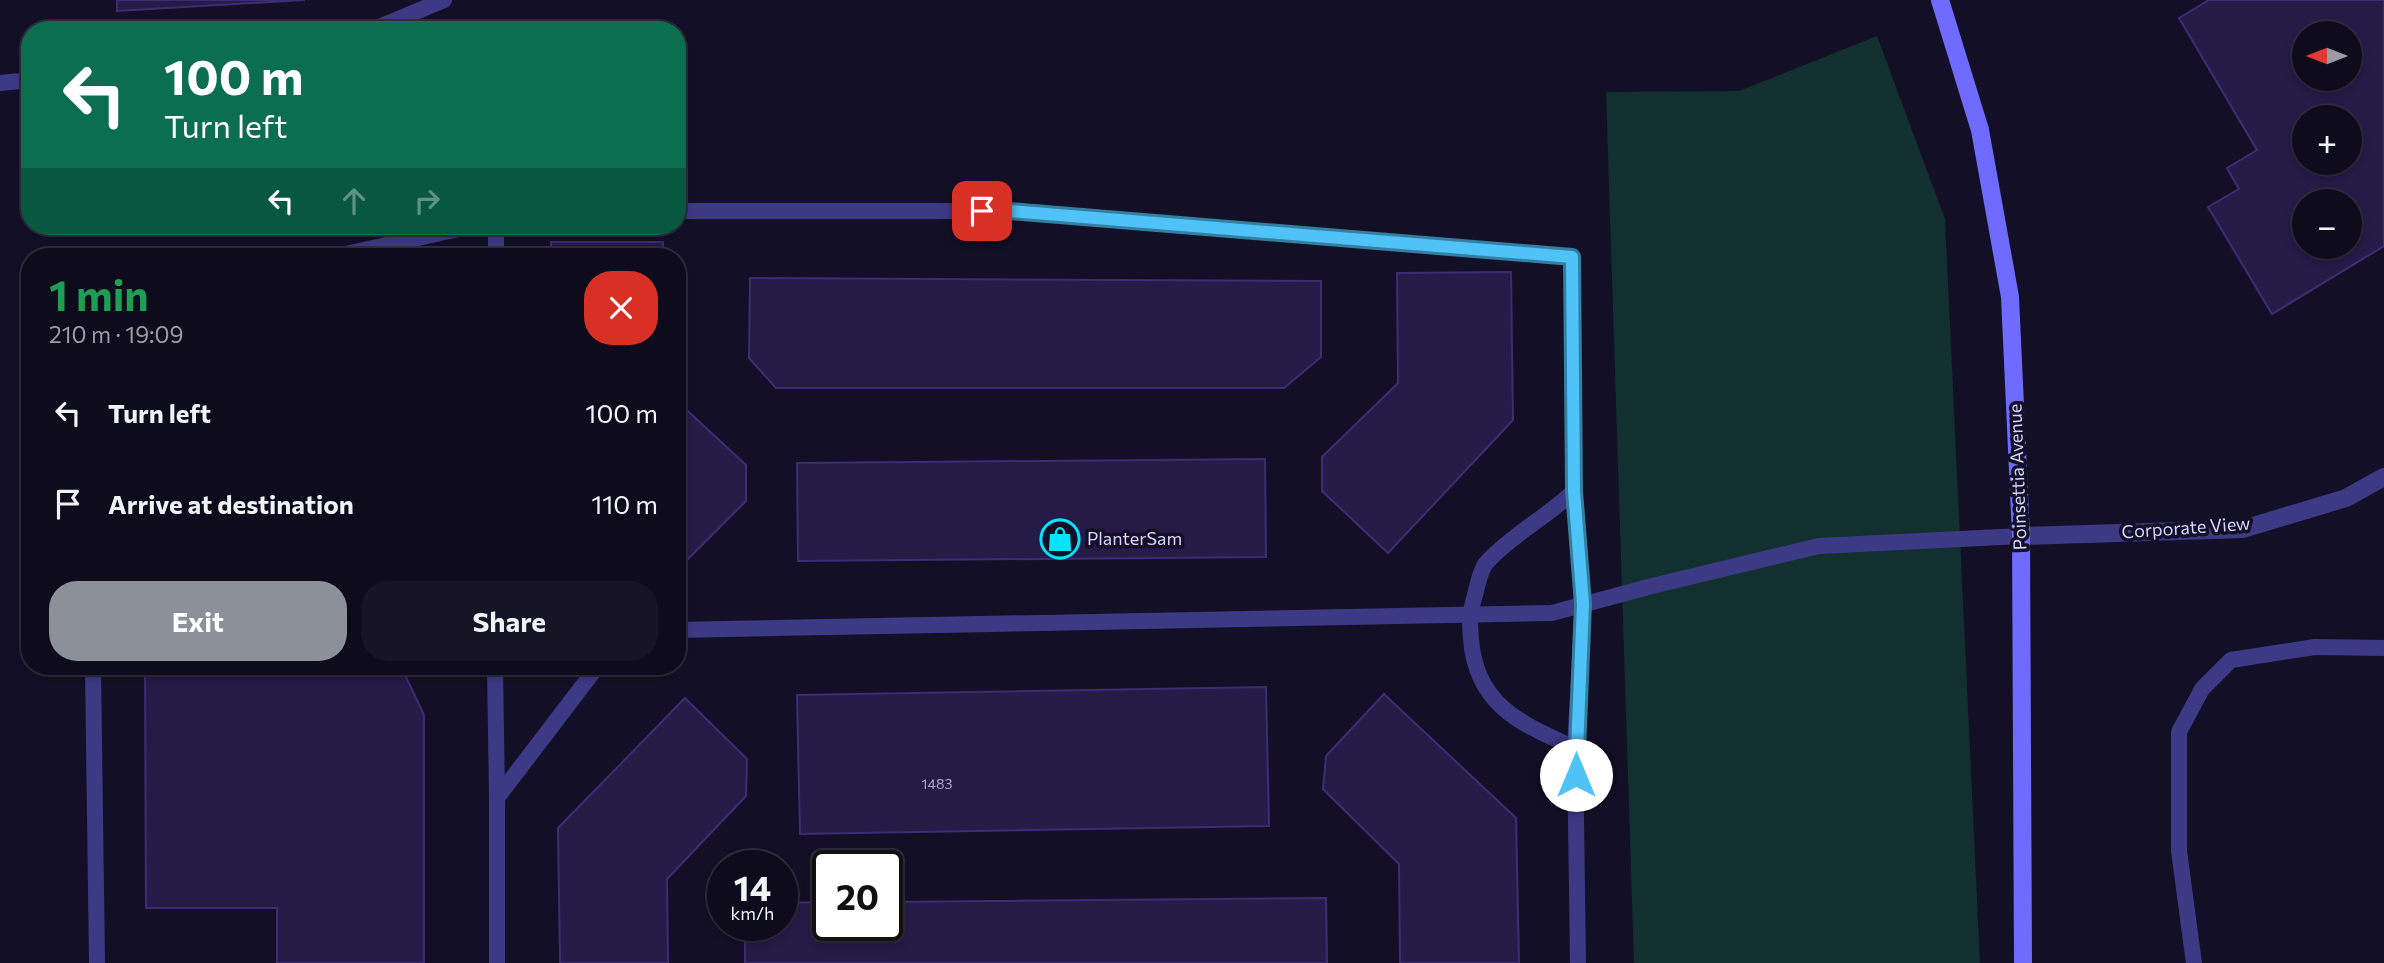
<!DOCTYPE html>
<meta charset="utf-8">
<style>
body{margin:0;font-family:Commissioner,sans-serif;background:#171425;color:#f1f3f6;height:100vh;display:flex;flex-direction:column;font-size:26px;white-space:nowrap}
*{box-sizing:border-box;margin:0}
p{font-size:23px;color:#9b9ba3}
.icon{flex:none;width:38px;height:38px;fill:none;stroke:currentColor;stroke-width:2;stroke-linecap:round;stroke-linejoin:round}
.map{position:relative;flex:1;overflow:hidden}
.details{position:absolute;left:21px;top:248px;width:665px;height:427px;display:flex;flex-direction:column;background:#0e0b1c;border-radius:28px;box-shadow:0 4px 10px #0003,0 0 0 2px #2e2b3b}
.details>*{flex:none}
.banner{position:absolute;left:21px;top:21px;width:665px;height:214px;border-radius:28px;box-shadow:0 4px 10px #0003,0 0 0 2px #2e2b3b;background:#0b6e4f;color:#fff;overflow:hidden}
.needle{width:46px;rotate:270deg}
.buttons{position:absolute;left:2292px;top:21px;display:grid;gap:14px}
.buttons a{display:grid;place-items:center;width:70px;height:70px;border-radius:50%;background:#0e0b1c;box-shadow:0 4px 10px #0003,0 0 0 2px #2e2b3b;font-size:35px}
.speed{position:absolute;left:707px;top:850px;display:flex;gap:14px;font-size:35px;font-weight:700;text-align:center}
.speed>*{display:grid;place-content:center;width:91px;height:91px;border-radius:50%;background:#0e0b1c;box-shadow:0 4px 10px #0003,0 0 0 2px #2e2b3b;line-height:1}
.speed small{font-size:18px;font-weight:400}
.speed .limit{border:4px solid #111;border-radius:10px;background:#fff;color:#111}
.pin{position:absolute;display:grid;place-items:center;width:60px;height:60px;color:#fff;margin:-30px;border-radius:14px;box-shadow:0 4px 10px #0006}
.me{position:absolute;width:77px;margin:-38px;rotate:0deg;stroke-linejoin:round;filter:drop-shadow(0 0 5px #0008)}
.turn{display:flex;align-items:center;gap:24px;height:147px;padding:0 28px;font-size:32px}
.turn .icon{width:91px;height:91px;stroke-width:2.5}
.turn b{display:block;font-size:49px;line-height:60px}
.lanes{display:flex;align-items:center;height:66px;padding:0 28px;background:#0003;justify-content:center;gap:35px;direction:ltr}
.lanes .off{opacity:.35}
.round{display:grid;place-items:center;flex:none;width:74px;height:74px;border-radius:28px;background:#171425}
.headline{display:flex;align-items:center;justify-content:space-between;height:119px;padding:0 28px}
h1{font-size:42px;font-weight:700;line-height:52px;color:#1e9e55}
.button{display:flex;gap:14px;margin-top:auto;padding:14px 28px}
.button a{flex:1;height:80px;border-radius:28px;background:#8c9099;color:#fff;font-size:28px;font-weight:700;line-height:80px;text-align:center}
.button a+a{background:#171425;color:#f1f3f6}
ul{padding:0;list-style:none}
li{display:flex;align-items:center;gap:21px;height:91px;padding:0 28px}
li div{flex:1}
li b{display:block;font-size:26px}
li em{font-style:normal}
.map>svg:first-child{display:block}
.green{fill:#12302f}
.building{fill:#241b47;stroke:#3b2d73;stroke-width:2;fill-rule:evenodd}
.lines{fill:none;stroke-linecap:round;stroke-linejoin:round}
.lane{stroke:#3d3a85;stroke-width:16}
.street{stroke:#3d3a85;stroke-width:18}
.secondary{stroke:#6f6bff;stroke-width:18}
.route-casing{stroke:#337fa1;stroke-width:18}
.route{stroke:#4fc3f7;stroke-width:12}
.labels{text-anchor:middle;stroke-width:7;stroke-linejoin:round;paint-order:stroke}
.number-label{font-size:14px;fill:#aca6d1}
.street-label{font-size:18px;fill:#d9d4ff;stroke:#130f26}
.poi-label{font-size:18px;fill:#d9d4ff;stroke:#130f26;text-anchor:start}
</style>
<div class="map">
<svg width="2384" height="963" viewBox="0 0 2384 963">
<rect width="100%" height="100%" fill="#130f26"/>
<!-- green -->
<polygon class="green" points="1877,36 1945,219 1980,963 1634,963 1606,92 1739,91"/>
<!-- building -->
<g class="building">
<polygon points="117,0 305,0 117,11"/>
<path d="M2209,0H2384V246L2272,314L2208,207L2239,189L2227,168L2257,150L2179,18ZM2305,33H2350V79H2305ZM2305,117H2350V163H2305ZM2305,201H2350V247H2305Z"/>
<rect x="551" y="242" width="112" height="15"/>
<polygon points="1511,272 1513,420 1388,553 1322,491 1322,457 1398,383 1397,273"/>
<polygon points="750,278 1321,281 1321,357 1284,388 776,388 749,358"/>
<polygon points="677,401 746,465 746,501 683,564 677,559"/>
<polygon points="1265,459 1266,557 798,561 797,463"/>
<polygon points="145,667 405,667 405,675 424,715 424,963 277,963 277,908 146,908"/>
<polygon points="1266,687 1269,826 800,834 797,695"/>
<polygon points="1384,694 1516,818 1519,963 1400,963 1399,864 1323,789 1326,756"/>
<polygon points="685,698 747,759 746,796 667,879 668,963 560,963 558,828"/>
<polygon points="1326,898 1327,963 745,963 745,926 782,926 782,903 828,902 828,926 887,926 887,902"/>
</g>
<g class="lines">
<!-- lane -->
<g class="lane">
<polyline points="372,30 444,0"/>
<polyline points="0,83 30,80"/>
<path d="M677,211H1009L1572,257L1574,491C1547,517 1513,534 1487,562C1479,571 1477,590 1473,602C1469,615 1470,626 1471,639C1476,706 1522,724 1575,748L1578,963"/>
<polyline points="332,257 472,226"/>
<polyline points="496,257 496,226"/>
<polyline points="1574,491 1583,604 1575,748"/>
<polyline points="677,630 1552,613 1652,586 1819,546 2021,536"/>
<polyline points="93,667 97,963"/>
<polyline points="495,667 497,798"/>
<polyline points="497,963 497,798 597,667"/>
<polyline points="2194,963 2179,851 2179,732 2202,689 2231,660 2315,647 2384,648"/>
</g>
<!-- street -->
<polyline class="street" points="2021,536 2243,529 2346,498 2384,477"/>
<!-- secondary -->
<polyline class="secondary" points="1940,0 1980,130 2010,297 2021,536 2023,963"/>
</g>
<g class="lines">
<!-- route casing -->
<g class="route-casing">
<polyline id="route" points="982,211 1009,211 1572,257 1574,491 1583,604 1576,775"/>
</g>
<!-- route -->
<use href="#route" class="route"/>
</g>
<!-- icons -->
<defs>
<g id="shop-ring" transform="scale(2.0125)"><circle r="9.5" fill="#130f26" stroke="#00e5ff" stroke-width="1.5"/><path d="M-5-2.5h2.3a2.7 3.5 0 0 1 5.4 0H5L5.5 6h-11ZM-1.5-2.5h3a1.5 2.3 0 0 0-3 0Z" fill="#00e5ff"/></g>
</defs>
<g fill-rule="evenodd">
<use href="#shop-ring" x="1060" y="539"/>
</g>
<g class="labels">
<!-- number labels -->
<g class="number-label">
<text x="937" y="789">1483</text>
</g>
<!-- street labels -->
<g class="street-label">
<text transform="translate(2018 477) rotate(-92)" y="6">Poinsettia Avenue</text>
<text transform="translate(2186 528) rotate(-4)" y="6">Corporate View</text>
</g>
<!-- poi labels -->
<g class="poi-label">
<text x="1087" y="545">PlanterSam</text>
</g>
</g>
</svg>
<div class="buttons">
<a><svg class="needle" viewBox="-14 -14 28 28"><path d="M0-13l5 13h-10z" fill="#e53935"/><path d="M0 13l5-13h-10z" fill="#9b9ba3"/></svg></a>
<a>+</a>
<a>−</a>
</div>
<div class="speed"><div>14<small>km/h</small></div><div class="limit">20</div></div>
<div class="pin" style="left:982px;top:211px;background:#d93025"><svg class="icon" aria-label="arrive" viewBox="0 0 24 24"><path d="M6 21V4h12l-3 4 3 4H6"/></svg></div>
<svg class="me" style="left:1576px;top:775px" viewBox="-20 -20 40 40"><circle r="19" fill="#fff"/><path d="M0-13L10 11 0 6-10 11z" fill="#4fc3f7"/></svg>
<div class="banner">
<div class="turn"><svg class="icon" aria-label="left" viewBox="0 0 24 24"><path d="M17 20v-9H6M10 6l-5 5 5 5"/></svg><div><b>100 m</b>Turn left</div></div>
<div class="lanes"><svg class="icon" aria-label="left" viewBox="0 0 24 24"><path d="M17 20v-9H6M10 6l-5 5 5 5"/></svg><svg class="icon off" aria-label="ahead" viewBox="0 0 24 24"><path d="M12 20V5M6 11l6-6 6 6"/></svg><svg class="icon off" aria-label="right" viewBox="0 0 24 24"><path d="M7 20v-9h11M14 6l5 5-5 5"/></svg></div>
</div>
<section class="details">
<div class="headline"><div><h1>1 min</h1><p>210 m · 19:09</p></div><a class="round" style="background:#d93025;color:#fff"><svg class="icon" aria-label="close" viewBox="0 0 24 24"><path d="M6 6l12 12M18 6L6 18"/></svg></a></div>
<ul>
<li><svg class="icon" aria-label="left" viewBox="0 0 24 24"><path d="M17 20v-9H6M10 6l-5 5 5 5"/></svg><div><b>Turn left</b></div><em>100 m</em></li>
<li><svg class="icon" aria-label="arrive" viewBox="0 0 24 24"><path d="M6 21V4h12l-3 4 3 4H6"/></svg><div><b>Arrive at destination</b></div><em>110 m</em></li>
</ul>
<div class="button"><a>Exit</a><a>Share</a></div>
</section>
</div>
